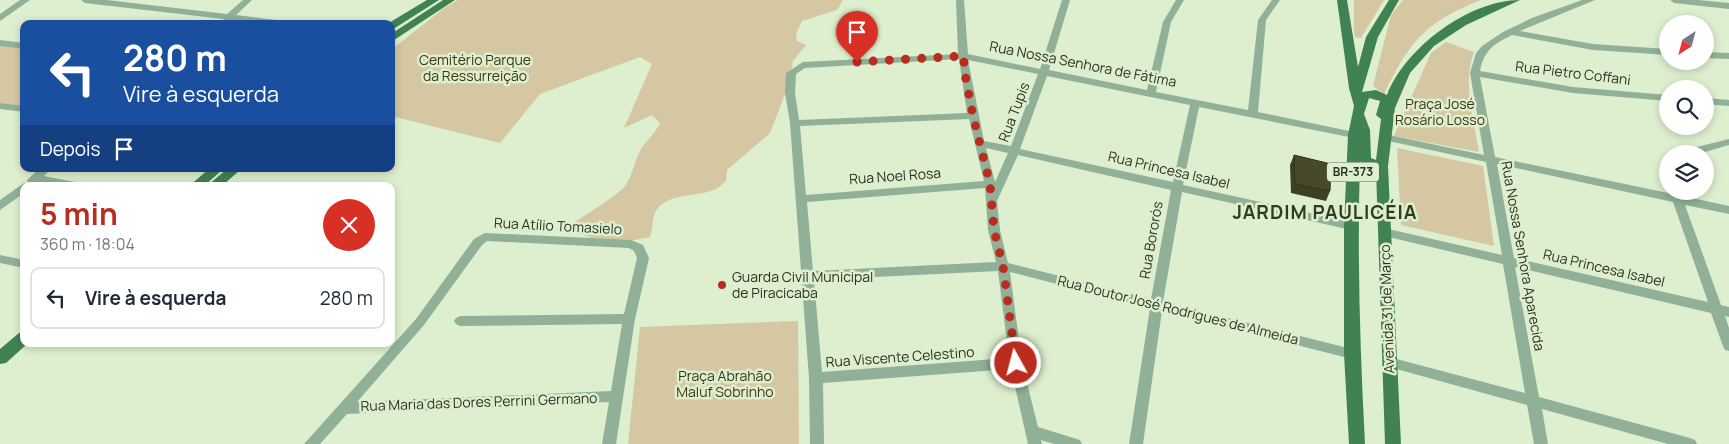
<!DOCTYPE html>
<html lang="pt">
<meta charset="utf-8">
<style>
body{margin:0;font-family:Manrope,sans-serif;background:#f6f6f7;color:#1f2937;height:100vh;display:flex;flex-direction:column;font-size:19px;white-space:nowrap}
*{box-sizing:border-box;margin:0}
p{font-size:16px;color:#747a83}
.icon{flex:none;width:28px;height:28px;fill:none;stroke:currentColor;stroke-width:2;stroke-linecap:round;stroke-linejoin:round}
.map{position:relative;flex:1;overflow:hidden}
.side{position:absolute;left:20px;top:182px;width:375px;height:165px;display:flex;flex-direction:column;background:#fff;border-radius:10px;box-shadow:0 2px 8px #0003}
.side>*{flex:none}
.guide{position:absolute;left:20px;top:20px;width:375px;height:152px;border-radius:10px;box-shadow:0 2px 8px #0003;background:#1a4fa0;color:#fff;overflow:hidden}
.needle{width:32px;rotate:216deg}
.tools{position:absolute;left:1659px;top:15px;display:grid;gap:10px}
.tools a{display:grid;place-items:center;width:55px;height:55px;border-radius:50%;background:#fff;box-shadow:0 2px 8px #0003;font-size:25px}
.pin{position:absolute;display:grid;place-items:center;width:42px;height:42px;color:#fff;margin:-51px -21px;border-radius:50% 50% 50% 0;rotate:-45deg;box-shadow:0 0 5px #0007}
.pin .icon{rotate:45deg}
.me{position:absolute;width:55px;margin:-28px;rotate:353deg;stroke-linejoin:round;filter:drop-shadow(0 0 4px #0008)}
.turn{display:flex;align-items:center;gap:18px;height:105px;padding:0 20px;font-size:22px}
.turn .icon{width:65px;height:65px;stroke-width:2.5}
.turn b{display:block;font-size:35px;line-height:42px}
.then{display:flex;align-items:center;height:48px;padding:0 20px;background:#0003;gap:10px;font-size:19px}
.round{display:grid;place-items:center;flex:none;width:52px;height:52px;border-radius:26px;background:#f6f6f7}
.head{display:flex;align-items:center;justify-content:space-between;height:85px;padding:0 20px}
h1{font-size:30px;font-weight:700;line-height:38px;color:#ba2d1e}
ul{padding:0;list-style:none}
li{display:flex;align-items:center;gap:15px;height:62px;margin:0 10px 8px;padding:0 10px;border:2px solid #e0e1e3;border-radius:10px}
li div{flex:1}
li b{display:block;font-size:19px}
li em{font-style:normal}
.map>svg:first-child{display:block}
.green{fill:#d4c7a1}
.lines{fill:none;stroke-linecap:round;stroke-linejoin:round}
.minor{fill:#90b197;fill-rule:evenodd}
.major{fill:#408253;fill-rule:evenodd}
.wall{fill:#3e3f24}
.building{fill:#48492a;stroke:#32331d}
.route{stroke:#ba2d1e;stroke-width:9;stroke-dasharray:0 16.2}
.poi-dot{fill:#ba2d1e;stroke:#ddefce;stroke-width:2}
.labels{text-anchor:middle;stroke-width:5;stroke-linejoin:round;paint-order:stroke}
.shield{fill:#ddefce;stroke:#606b58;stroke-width:1}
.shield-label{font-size:12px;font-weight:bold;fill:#2b3225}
.park-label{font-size:14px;fill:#403412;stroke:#ddefce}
.street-label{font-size:14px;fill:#2b3225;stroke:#ddefce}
.poi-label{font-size:14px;fill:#2b3225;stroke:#ddefce;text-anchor:start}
.district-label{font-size:19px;font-weight:bold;letter-spacing:1px;fill:#2e3c22;stroke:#ddefce}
</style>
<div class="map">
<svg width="1729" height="444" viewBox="0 0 1729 444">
<rect width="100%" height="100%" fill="#ddefce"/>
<!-- green -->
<g class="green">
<path d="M458,0H843L837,10L802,21L796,34L797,41L806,45L793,61L789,84L770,133L727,170L726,181C722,184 718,189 713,190C695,198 663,192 654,215C652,221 653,230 650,237C621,244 594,244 568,227C580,218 617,196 625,186C633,175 634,162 640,151C646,140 655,134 660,123L652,115L624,128L652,64L640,57L540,94L500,143L391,116V50L443,9Z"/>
<polygon points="1354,0 1384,0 1361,38 1355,37 1354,34"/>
<path d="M1403,0H1481C1425,22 1410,41 1384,94L1373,86L1391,15Z"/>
<path d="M1446,42L1474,52C1462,83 1474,120 1479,152L1394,136L1431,53Z"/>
<polygon points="0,46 24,49 24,103 20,106 0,103"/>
<polygon points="1397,148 1483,166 1494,246 1401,225"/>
<polygon points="798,321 799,444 628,444 640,327"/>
</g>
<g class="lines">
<!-- minor -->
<g class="minor">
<polygon points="20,0 30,0 0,21 0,14"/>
<polygon points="81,0 107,0 227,14 243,0 252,0 236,15 285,21 289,24 261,24 231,20 227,22 223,19 85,3"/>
<path d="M956,0H964L968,54L1040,69L1062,0H1070L1049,70L1147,90L1163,22L1176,0H1184L1171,22L1156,92L1248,110L1258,20L1272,0H1280L1266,20L1258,112L1354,132L1359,135L1354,138L1199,107L1183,185L1351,222L1357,226L1351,230L1182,192L1163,302L1352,349L1357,350L1358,354L1357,358L1352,359L1162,311L1143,444H1129L1150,308L1010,272L1022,363L1038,427L1080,440L1082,444H1054L1041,440L1042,444H1028L1011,369L823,383L824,444H810L809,378L790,123L785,93L786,73L803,62L958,54ZM959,59L967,113L799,120L795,93L796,74L805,68ZM968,60L1038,74L1011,146L984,141ZM1047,76L1190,105L1173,182L1020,149ZM969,119L984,181L806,195L800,126ZM986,148L1008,153L995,182ZM1018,155L1171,190L1151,299L1008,263L1000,230L997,201ZM985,188L988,230L996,262L813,271L807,202ZM998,271L1009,358L822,372L814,280Z"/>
<path d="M1582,0H1595L1520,31L1593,44L1668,49V55L1593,50L1512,35C1494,44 1484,50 1480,71L1573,87L1668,95V101L1573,93L1480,77L1495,157L1673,194V191H1683V196L1729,206V214L1685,205L1721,305L1729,307V317L1725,316L1729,328V351L1725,350L1723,346L1711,313L1515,267L1539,397L1690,438L1695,440L1697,444H1668L1542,409L1548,444H1534L1527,405L1389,367L1384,366L1383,362L1384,358L1389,357L1525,393L1503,264L1384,236L1378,232L1384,228L1502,255L1486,162L1384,140L1379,137L1384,134L1484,155L1470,73L1476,53L1482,46L1503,32L1532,18ZM1497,164L1673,202L1708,302L1514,258Z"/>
<polygon points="1670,0 1698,0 1729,3 1729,9 1674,3"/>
<polygon points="0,40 24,43 24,49 0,46"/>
<polygon points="1705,52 1729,53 1729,59 1705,58"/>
<polygon points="1705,98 1729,100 1729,106 1705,104"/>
<polygon points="0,103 24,106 24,112 0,109"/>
<polygon points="1729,139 1729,145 1698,154 1685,154 1693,148"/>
<polygon points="39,169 51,169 44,176 75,182 80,186 57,186 36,182 28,183 27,180"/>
<polygon points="24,183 29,186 24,186 24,193 0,210 0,200"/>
<path d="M485,233L631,240L643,245L649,258L635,319L616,444H602L609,402L347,414L320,444H304L416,319L474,239ZM487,241L629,248L634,251L637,258L624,314L460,316L456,318L454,321L456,324L460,326L622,324L611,391L357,402L424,325L482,245Z"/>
<polygon points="0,255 24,260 24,268 0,263"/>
</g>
<!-- major -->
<g class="major">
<polygon points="427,0 439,0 395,28 391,29 391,24 387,24"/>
<polygon points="443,0 455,0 391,42 391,34"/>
<path d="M1337,0H1347L1358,67L1366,37L1389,0H1399L1378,37L1362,92L1376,90L1387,95C1405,48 1469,0 1520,0L1466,25L1434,46L1410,73L1395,108L1388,166L1401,444H1385L1376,169L1363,166L1360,161C1357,255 1360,349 1365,444H1349L1344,354V226L1348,135L1354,106L1349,88ZM1369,98L1380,101L1376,115L1381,119L1376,160L1371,158L1370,130L1364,114Z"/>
<polygon points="209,169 223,169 204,186 189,186"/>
<polygon points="227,169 241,169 222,186 207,186"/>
<polygon points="24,331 24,344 27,344 6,363 0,364 0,349 19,333"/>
</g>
</g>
<!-- wall -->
<polygon class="wall" points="1294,155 1330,191 1326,201 1291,193 1290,165"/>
<!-- building -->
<polygon class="building" points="1294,155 1331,164 1330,191 1295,184"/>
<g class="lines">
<!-- route -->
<polyline class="route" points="857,62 964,56 964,69 973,116 990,184 994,230 1003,266 1016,363"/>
</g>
<!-- markers -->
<circle class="poi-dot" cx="722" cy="285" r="5"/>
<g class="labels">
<!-- shield labels -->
<rect class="shield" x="1327" y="162.5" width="52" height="19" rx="4"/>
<g class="shield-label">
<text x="1353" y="176">BR-373</text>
</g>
<!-- park labels -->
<g class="park-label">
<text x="475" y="65">Cemitério Parque<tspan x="475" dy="16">da Ressurreição</tspan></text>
<text x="1440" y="109">Praça José<tspan x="1440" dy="16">Rosário Losso</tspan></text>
<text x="725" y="381">Praça Abrahão<tspan x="725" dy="16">Maluf Sobrinho</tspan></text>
</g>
<!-- street labels -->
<g class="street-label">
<text transform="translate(1083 64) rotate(11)" y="5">Rua Nossa Senhora de Fátima</text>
<text transform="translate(1573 73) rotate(7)" y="5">Rua Pietro Coffani</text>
<text transform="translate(1014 112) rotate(-69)" y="5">Rua Tupis</text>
<text transform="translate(1169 170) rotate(13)" y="5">Rua Princesa Isabel</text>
<text transform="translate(895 176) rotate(-4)" y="5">Rua Noel Rosa</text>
<text transform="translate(558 226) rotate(3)" y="5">Rua Atílio Tomasielo</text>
<text transform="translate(1151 240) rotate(-80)" y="5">Rua Bororós</text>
<text transform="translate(1523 256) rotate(80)" y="5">Rua Nossa Senhora Aparecida</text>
<text transform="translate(1604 268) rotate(13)" y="5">Rua Princesa Isabel</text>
<text transform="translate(1387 309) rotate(-92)" y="5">Avenida 31 de Março</text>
<text transform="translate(1178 310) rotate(14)" y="5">Rua Doutor José Rodrigues de Almeida</text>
<text transform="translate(900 357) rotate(-4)" y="5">Rua Viscente Celestino</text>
<text transform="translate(479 402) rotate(-2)" y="5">Rua Maria das Dores Perrini Germano</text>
</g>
<!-- poi labels -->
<g class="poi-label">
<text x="732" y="282">Guarda Civil Municipal<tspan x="732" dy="16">de Piracicaba</tspan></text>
</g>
<!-- district labels -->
<g class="district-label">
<text x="1325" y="219">JARDIM PAULICÉIA</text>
</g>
</g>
</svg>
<div class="tools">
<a><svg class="needle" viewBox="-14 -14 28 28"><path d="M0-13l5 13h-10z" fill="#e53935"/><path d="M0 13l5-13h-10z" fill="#747a83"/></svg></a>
<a><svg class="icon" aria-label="search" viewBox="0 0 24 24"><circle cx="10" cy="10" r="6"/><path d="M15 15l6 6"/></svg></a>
<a><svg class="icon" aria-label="layers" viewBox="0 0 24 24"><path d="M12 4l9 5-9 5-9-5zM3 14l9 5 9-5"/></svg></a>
</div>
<div class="pin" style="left:857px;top:62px;background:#d93025"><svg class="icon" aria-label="arrive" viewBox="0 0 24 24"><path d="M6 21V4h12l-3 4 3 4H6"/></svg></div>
<svg class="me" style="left:1016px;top:363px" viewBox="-20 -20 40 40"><circle r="17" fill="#ba2d1e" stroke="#fff" stroke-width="3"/><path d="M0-11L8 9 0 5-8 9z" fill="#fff"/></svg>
<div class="guide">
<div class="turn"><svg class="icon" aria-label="left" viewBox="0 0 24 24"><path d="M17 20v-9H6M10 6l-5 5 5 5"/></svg><div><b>280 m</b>Vire à esquerda</div></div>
<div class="then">Depois<svg class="icon" aria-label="arrive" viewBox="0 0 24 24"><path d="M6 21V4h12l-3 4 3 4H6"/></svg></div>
</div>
<section class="side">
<div class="head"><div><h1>5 min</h1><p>360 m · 18:04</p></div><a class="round" style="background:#d93025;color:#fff"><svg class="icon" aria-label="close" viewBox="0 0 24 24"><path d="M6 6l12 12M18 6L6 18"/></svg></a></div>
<ul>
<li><svg class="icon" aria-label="left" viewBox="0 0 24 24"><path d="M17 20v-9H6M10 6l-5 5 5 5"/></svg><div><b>Vire à esquerda</b></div><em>280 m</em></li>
</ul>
</section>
</div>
